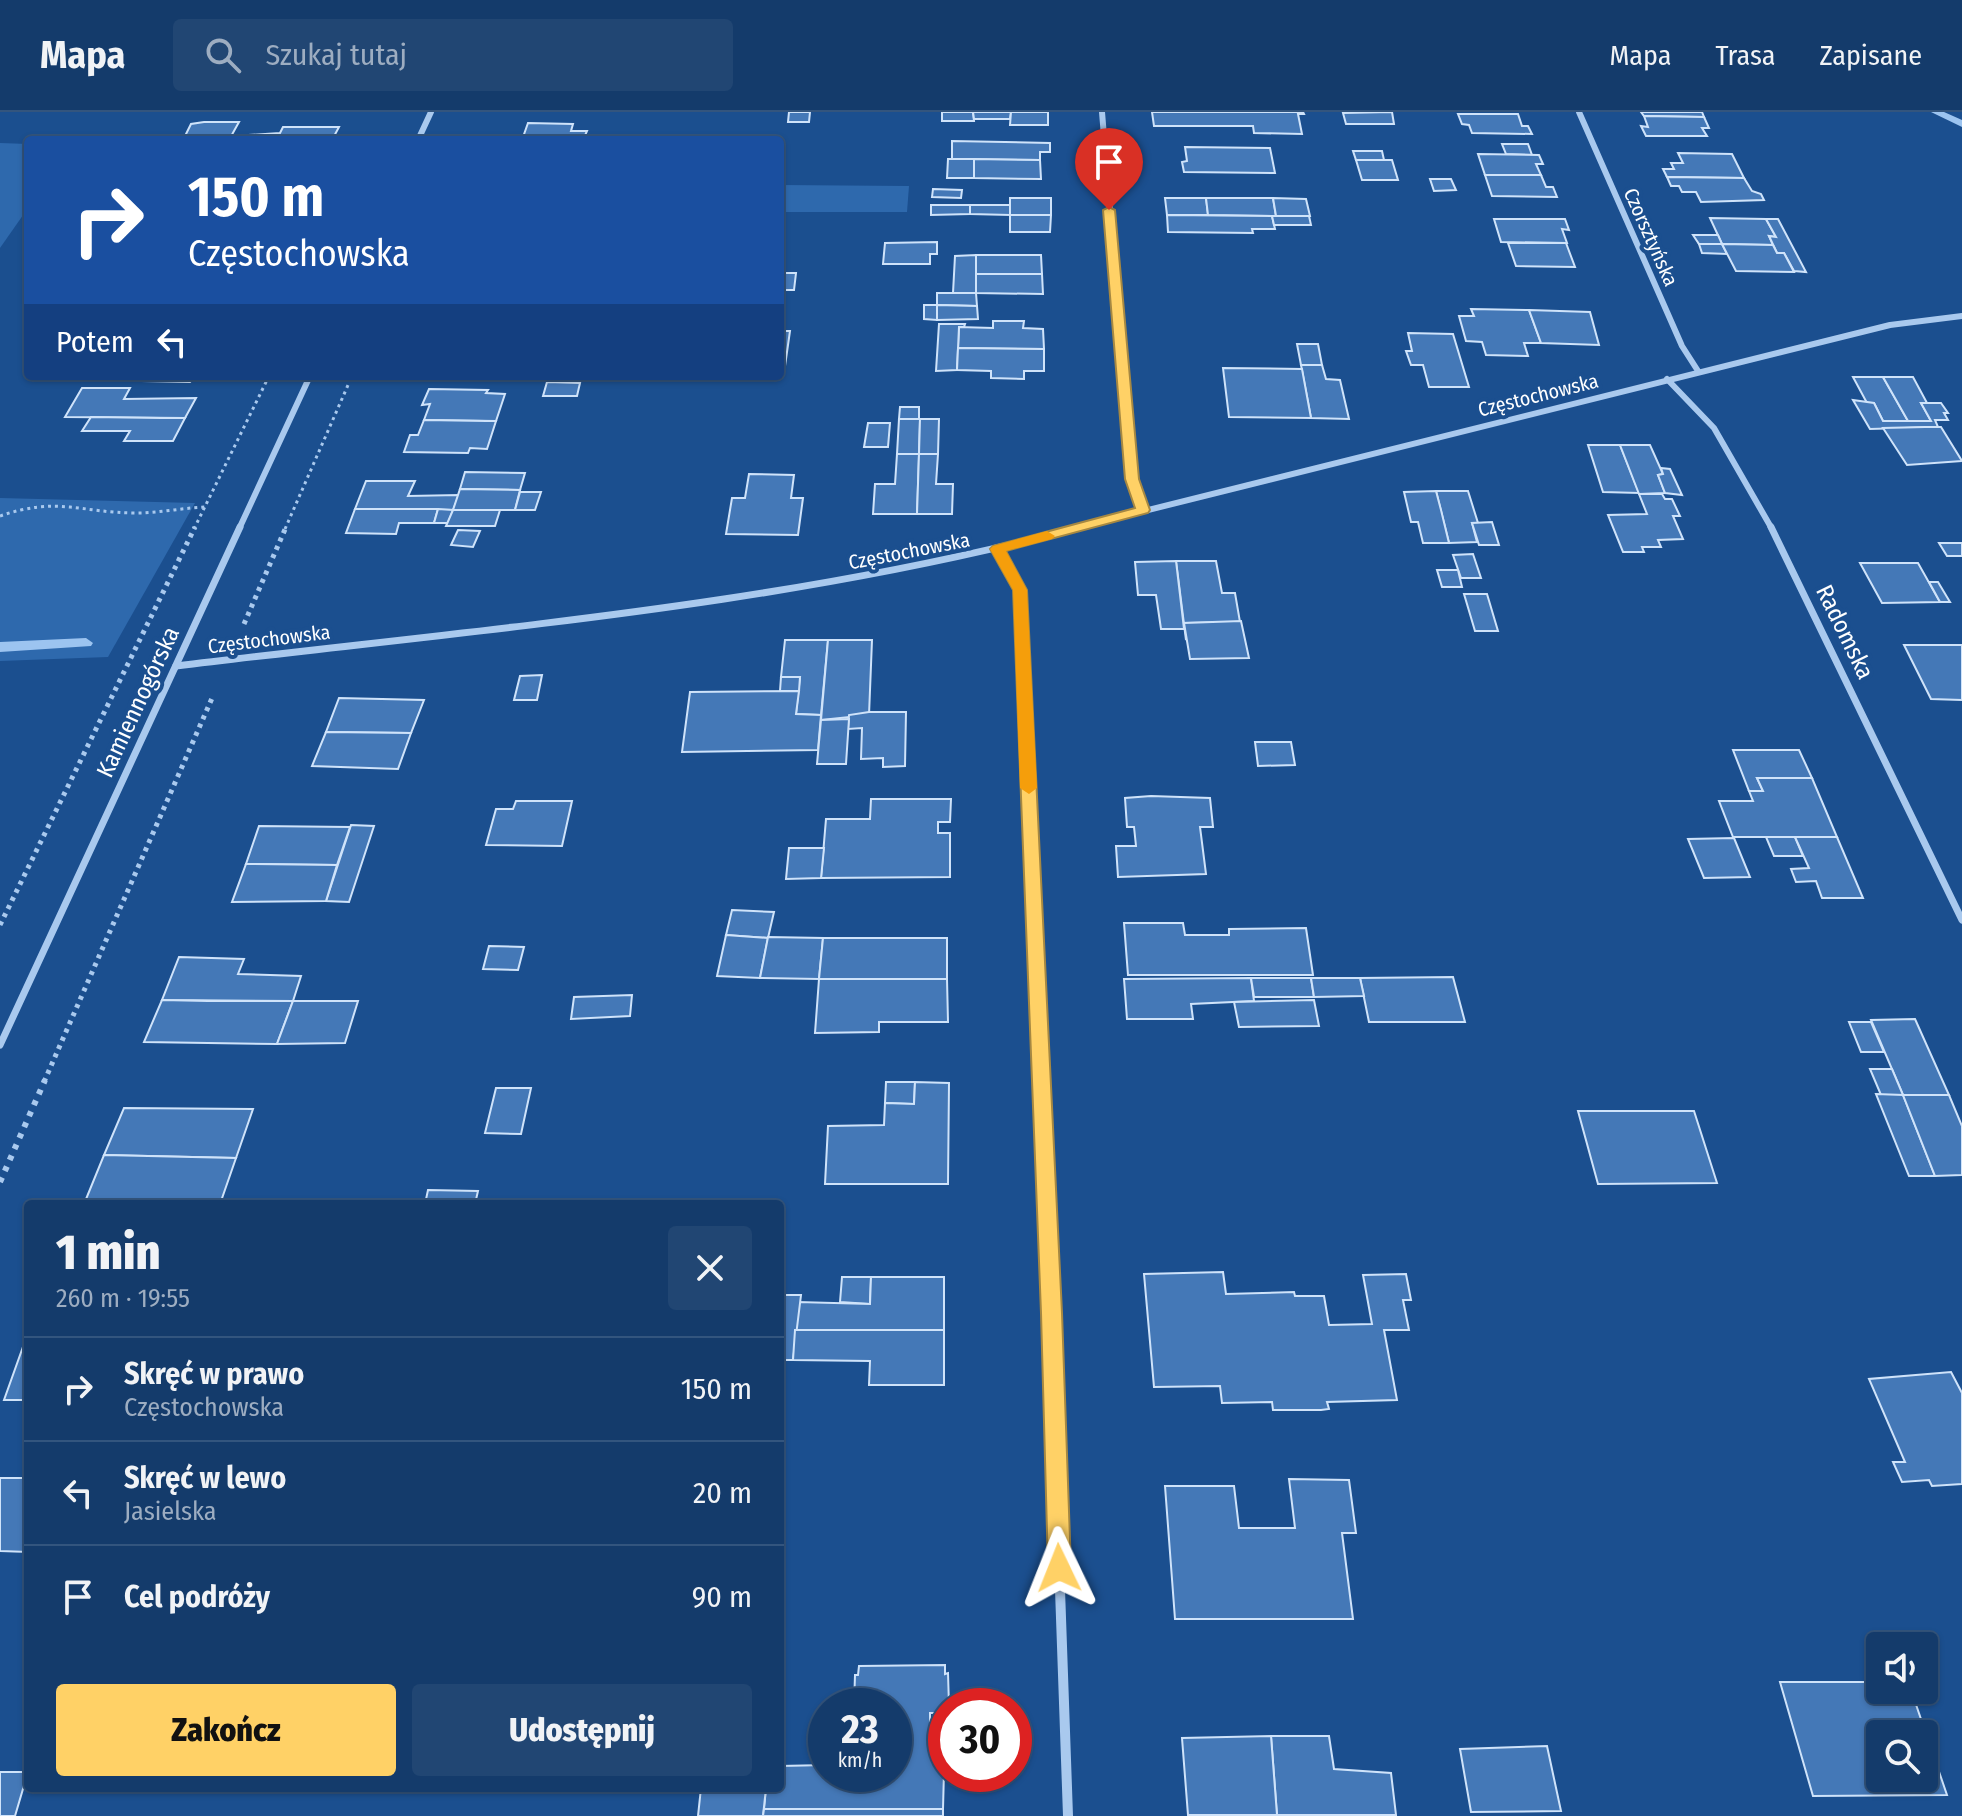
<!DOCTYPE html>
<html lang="pl">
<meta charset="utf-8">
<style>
body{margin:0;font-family:"Fira Sans Condensed",sans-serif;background:#214673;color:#f1f3f6;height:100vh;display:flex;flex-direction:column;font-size:30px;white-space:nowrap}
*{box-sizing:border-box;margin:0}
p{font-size:26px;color:#9dadc1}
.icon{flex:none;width:44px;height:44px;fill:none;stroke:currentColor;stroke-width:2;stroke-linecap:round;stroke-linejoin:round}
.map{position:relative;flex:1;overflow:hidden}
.panel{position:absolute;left:24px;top:1088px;width:760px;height:592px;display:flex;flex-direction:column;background:#143b6b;border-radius:8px;box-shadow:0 2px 6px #0004,0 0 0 2px #33557e}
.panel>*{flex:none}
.top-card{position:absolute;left:24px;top:24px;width:760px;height:244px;border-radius:8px;box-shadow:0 2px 6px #0004,0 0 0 2px #33557e;background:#1a4fa0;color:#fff;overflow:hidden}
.controls{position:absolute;left:1866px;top:1520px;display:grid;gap:16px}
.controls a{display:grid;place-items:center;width:72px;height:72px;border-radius:8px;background:#143b6b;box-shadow:0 2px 6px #0004,0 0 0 2px #33557e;font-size:40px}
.speed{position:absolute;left:808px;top:1576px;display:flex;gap:16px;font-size:40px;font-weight:700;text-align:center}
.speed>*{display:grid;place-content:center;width:104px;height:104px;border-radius:50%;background:#143b6b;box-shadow:0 2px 6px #0004,0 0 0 2px #33557e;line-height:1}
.speed small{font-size:20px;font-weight:400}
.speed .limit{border:12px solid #d22;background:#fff;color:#111}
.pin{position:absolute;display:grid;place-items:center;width:68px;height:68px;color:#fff;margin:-82px -34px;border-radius:50% 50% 50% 0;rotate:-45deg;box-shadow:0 0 8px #0007}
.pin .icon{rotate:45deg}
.me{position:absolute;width:88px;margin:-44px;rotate:358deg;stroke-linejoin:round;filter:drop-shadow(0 0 6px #0008)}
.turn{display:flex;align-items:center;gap:28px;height:168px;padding:0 32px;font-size:36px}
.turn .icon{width:104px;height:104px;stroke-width:2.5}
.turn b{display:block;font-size:56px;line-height:68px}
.then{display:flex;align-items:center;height:76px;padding:0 32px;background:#0003;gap:16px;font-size:30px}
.round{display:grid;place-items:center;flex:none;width:84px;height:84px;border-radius:8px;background:#214673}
.headline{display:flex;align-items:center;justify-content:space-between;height:136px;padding:0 32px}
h1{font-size:48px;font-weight:800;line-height:60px}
.button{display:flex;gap:16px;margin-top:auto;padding:16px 32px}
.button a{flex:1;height:92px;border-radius:8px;background:#ffd166;color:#111;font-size:32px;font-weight:800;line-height:92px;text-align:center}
.button a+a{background:#214673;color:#f1f3f6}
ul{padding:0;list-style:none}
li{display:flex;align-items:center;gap:24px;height:104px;padding:0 32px;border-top:2px solid #33557e}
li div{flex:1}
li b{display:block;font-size:30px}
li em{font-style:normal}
header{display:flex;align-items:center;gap:48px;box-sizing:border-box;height:112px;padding:0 40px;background:#143b6b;border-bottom:2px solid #33557e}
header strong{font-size:38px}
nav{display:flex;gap:44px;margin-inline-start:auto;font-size:28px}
.search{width:560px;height:72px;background:#214673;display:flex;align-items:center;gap:20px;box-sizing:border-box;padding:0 28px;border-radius:8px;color:#9dadc1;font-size:30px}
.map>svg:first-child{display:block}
.green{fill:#2e69ad}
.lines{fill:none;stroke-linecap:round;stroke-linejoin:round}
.stream{fill:#9cc4f0;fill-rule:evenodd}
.building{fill:#4478b7;stroke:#cfe3fa;stroke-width:2;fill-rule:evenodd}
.path-far2{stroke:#a9c9ee;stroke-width:3;stroke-dasharray:3 4;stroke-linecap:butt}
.path-far1{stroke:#a9c9ee;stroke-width:5;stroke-dasharray:4 5;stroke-linecap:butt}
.path{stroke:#a9c9ee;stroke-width:6;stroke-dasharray:5 7;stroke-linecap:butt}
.minor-far2{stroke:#a9c9ee;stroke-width:6}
.minor-far1{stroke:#a9c9ee;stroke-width:7}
.minor{stroke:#a9c9ee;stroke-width:10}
.route{fill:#ffd166;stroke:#a68842;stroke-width:2}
.slow{fill:#f59e0b}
.labels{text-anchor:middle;stroke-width:8;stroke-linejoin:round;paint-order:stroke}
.far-street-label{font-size:20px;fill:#fff;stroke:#1b4f8f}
.street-label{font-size:24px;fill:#fff;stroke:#1b4f8f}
</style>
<header>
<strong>Mapa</strong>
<div class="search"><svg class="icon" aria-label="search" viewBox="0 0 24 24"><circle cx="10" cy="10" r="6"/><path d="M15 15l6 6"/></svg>Szukaj tutaj</div>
<nav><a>Mapa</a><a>Trasa</a><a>Zapisane</a></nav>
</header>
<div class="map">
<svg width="1962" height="1704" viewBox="0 0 1962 1704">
<rect width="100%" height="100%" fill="#1b4f8f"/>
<!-- green -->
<g class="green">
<polygon points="0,31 28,32 28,96 0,136"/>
<polygon points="780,73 909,74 907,100 780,100"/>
<polygon points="0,386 195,391 108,545 0,549"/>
</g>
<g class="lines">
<!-- stream -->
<g class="stream">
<polygon points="1931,0 1944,0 1962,8 1962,15"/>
<polygon points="86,526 93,531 91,534 0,540 0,530"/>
</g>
</g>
<!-- building -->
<g class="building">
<polygon points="789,0 810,0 809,10 788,10"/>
<polygon points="942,0 973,0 974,9 942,9"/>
<polygon points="973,0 1011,0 1010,7 974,7"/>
<polygon points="1011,0 1048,0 1048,13 1010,13"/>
<polygon points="1152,0 1303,0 1304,2 1298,2 1302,22 1254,21 1253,14 1154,14"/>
<polygon points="1392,0 1394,12 1346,12 1343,1"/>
<polygon points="1641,0 1702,0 1704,5 1644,4"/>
<polygon points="1458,2 1518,2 1522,14 1528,14 1532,22 1472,21 1469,13 1462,12"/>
<polygon points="1644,4 1704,5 1709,16 1702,16 1707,24 1646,24 1641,14 1648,15"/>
<polygon points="204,10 239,10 229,28 184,26 191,12"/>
<polygon points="528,11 573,12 571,19 587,19 583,28 522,28"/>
<polygon points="283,15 339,15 332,28 231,28 233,24 280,21"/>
<polygon points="952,29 1050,31 1050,40 1040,40 1040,48 952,47"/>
<polygon points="1502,32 1528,32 1532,43 1506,42"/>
<polygon points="1185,35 1270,36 1275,61 1184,60 1182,50 1187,49"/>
<polygon points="1353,39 1382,39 1384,48 1356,48"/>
<polygon points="1678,41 1732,42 1744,66 1667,65 1663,57 1674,57 1671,51 1683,51"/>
<polygon points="1478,42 1539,43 1543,52 1536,52 1541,63 1485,63"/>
<polygon points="948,47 974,47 974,66 947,66"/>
<polygon points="974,47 1040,48 1041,67 974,66"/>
<polygon points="1356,48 1392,48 1398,68 1362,68"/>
<polygon points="1485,63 1541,63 1546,75 1553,75 1557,85 1492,84"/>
<polygon points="1667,65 1744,66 1752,79 1761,82 1764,88 1701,90 1696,80 1682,80 1679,74 1671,74"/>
<polygon points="1430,67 1451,67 1456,78 1434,79"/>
<polygon points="933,77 962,78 961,86 932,85"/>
<rect x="1010" y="86" width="41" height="17"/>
<polygon points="1165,86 1206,86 1208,103 1167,103"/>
<polygon points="1206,86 1273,86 1276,104 1208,103"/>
<polygon points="1273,86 1306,87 1310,104 1276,104"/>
<polygon points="931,93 970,93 970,102 931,103"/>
<polygon points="970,93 1010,93 1010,103 970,102"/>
<polygon points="1010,103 1051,103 1050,120 1010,120"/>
<polygon points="1167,103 1272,104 1275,117 1252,117 1253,121 1168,120"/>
<polygon points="1272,104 1309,104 1311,113 1274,113"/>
<polygon points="1710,106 1766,107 1776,125 1769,124 1773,133 1722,132"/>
<polygon points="1494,107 1565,107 1569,118 1562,117 1567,131 1501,130"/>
<polygon points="1766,107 1778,107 1806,160 1794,159 1784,141 1777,141 1769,124 1776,125"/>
<polygon points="1693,123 1718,123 1722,132 1699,132"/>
<polygon points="937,130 937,142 930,142 930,152 883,152 885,131"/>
<polygon points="1508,131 1566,131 1575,155 1516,154"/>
<polygon points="1699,132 1722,132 1727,142 1702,141"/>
<polygon points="1722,132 1773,133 1777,141 1784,141 1794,160 1736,159"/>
<polygon points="976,143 976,181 953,181 955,144"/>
<polygon points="976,143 1041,143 1042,162 976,162"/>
<polygon points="780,161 796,161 794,178 780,178"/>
<polygon points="976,162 1042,162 1043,182 976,181"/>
<polygon points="937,181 976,181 977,194 937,193"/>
<polygon points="924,193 937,193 937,208 924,207"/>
<polygon points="937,193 977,194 978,207 937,208"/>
<polygon points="1471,197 1529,198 1541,231 1524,231 1528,244 1486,243 1482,230 1466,229 1459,204 1474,204"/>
<polygon points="1529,198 1590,200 1599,233 1541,231"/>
<polygon points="993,209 1024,209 1023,216 1043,217 1044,237 958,236 959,215 993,216"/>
<polygon points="939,212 965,212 964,215 959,215 957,258 936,259"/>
<polygon points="780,219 790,219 785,254 780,253"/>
<polygon points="1408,221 1453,222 1469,275 1429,275 1423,253 1411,253 1406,239 1412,239"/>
<polygon points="1297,232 1318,232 1322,253 1301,253"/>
<polygon points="958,236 1044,237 1044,259 1024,259 1024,267 991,266 991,259 957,258"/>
<polygon points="1301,253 1322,253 1326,267 1340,268 1349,307 1311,306"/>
<polygon points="1223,256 1302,257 1311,306 1229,305"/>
<polygon points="144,264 196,264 190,270 143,269"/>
<polygon points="1853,265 1883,265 1908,309 1883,309 1874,291 1867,291"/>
<polygon points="1883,265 1913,265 1927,291 1921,291 1931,309 1908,309"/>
<polygon points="547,270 580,271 577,284 543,284"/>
<polygon points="82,276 130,276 124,287 196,286 185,306 65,305"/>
<polygon points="429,277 488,278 486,281 505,282 496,309 424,308 430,292 422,293"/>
<polygon points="1853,288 1874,291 1883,309 1931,309 1921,291 1941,291 1948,301 1944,301 1948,308 1935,308 1938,315 1870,317"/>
<polygon points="900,295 919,295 919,307 899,307"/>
<polygon points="91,305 161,306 185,306 173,329 124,329 130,319 82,319"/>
<polygon points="899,307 920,307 919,342 897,342"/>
<polygon points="920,307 939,307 938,342 919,342"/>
<polygon points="424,308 486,309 496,309 487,337 470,336 468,341 404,340 410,323 418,323"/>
<polygon points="868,311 890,311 888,335 864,335"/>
<polygon points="1925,315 1941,315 1962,349 1907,353 1883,316"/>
<polygon points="1588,333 1620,333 1639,381 1603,380"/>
<polygon points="1620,333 1650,333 1663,362 1658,363 1665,381 1639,382"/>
<polygon points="897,342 919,342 917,402 873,402 875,372 895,372"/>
<polygon points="919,342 938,342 936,372 953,372 952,402 917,402"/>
<polygon points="1661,356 1670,357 1682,383 1665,381 1658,363 1663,362"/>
<polygon points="465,360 525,361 520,378 460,377"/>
<polygon points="749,362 794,363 791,386 803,386 798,423 726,422 732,386 745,386"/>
<polygon points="366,369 415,369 408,384 459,383 453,398 355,397"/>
<polygon points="460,377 520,378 515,398 453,398"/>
<polygon points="1436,379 1468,379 1478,411 1472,411 1477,430 1449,431"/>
<polygon points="1436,379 1441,398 1449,431 1423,431 1418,410 1411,410 1404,380"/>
<polygon points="520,380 541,380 535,398 515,398"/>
<polygon points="1639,382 1662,382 1665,387 1672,387 1680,404 1673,404 1683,427 1658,428 1661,435 1642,435 1644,440 1623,440 1608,403 1647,402"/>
<polygon points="355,397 438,397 434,411 399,411 396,422 346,421"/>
<polygon points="438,397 453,398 448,411 434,411"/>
<polygon points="453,398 500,398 495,414 446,414"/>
<polygon points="1492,410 1499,433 1479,433 1472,411"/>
<polygon points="458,418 480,419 473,435 451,433"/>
<polygon points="1939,431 1962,431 1962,444 1947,444"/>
<polygon points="1473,442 1481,466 1461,466 1453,443"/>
<polygon points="1176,449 1216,449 1222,481 1235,481 1240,510 1184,511 1186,528"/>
<polygon points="1176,449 1184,517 1161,517 1156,483 1138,483 1135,450"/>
<polygon points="1860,451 1918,451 1940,490 1882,491"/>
<polygon points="1437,458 1458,458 1462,475 1442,475"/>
<polygon points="1938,470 1950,490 1940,490 1929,470"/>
<polygon points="1464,482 1487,482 1498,519 1475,519"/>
<polygon points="1241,509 1249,546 1190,547 1184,511"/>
<polygon points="785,528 828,528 821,603 796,602 800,565 781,565"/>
<polygon points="828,528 872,528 869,603 821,608"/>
<polygon points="1904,533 1962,533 1962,588 1931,587"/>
<polygon points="542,563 537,588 514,588 520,564"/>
<polygon points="781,565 800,565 799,579 780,579"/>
<polygon points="799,579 796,602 821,603 818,638 682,640 690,580"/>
<polygon points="339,586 424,588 411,621 326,620"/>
<polygon points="869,600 906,600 905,654 883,655 883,646 861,647 862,616 848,617 849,603"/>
<polygon points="849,607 846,652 817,652 821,608"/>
<polygon points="326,620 411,621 398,657 312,654"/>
<polygon points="1255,630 1291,630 1295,653 1258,654"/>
<polygon points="1733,638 1799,638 1812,666 1757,666 1763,679 1749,679"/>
<polygon points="1757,666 1812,666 1837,725 1733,725 1719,689 1753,689 1749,679 1763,679"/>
<polygon points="1151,684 1210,686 1213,715 1200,715 1206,762 1118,765 1116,734 1136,734 1134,715 1127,715 1125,686"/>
<polygon points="871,687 951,687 950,710 938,710 938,721 950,721 950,765 821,766 826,707 870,707"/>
<polygon points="516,689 572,689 562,734 486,733 496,697 513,697"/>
<polygon points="351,713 374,714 349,790 326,789"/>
<polygon points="259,714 350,715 337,753 246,752"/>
<polygon points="1766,725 1795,725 1803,744 1774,744"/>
<polygon points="1795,725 1837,725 1863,786 1822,786 1816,769 1796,770 1791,757 1809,756"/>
<polygon points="1734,726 1750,765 1704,766 1688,727"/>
<polygon points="789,736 824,736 821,766 786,767"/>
<polygon points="246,752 337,753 326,789 232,790"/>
<polygon points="732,798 774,800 768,826 726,823"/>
<polygon points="1124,811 1183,811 1185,823 1229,823 1229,817 1306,816 1313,863 1128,863"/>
<polygon points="726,823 768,826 760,866 717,864"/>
<polygon points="768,825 823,826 819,867 760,866"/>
<polygon points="823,826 947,826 947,867 819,867"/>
<polygon points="489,834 524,835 518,858 483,857"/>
<polygon points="179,845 244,847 238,862 301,864 293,889 162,888"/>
<polygon points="1453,865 1465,910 1369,910 1360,866"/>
<polygon points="1251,866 1254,889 1191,892 1193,907 1127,907 1124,867"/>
<polygon points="1251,866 1311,866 1314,885 1254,885"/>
<polygon points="1311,866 1360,866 1364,884 1314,885"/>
<polygon points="819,867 947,867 948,910 879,910 879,920 815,921"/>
<polygon points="632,883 630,904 571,907 574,885"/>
<polygon points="162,888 208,889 293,889 277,932 144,930"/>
<polygon points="1314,888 1319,914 1239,915 1234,890"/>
<polygon points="293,889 358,889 345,931 277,932"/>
<polygon points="1915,907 1949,983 1903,983 1871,908"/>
<polygon points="1849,910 1871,910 1884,940 1861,940"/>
<polygon points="1870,957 1892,957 1903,983 1881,983"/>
<polygon points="886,970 915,970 914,992 885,991"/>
<polygon points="915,970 949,971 948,1072 825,1072 828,1014 884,1013 885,991 914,992"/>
<polygon points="496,976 531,976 521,1022 485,1021"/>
<polygon points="1876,982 1903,983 1935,1064 1909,1064"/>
<polygon points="1903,983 1949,983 1962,1014 1962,1063 1935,1064"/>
<polygon points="124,996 253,997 236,1046 104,1043"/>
<polygon points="1578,999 1694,999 1717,1071 1598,1072"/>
<polygon points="104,1043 236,1046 220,1092 84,1092"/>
<polygon points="428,1078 478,1079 475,1092 425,1092"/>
<polygon points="1223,1160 1226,1182 1294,1180 1295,1184 1324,1184 1329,1213 1372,1212 1363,1163 1406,1162 1411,1188 1403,1188 1409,1218 1384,1218 1397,1288 1327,1290 1329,1297 1321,1298 1273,1298 1272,1290 1222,1291 1220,1274 1154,1275 1144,1162"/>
<polygon points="842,1165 871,1165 870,1192 840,1190"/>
<polygon points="871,1165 944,1165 944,1218 795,1218 798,1190 870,1192"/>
<polygon points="780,1183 801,1183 793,1248 780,1248"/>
<polygon points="795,1218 944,1218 944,1273 869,1273 870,1249 793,1248"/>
<polygon points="24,1232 28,1232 28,1288 4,1288"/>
<polygon points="1951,1260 1962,1281 1962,1372 1932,1374 1929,1368 1902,1370 1893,1350 1905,1350 1869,1267"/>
<polygon points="0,1366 28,1366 28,1440 0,1439"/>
<polygon points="1289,1367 1349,1368 1356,1421 1342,1421 1353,1507 1175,1507 1165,1374 1234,1374 1239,1416 1295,1416"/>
<polygon points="945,1553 945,1562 948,1561 949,1594 946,1594 946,1601 930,1601 930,1621 945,1621 943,1697 764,1697 766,1676 780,1676 780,1654 826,1653 826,1662 894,1662 894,1594 854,1594 855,1563 858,1563 859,1554"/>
<path d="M1780,1570H1880V1578H1911L1947,1683L1813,1684ZM1880,1622H1924V1666H1880Z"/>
<polygon points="1271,1624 1329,1624 1334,1657 1391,1661 1396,1703 1277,1703"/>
<polygon points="1271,1624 1277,1703 1188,1703 1182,1626"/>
<polygon points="1547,1634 1561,1699 1471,1700 1460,1637"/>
<polygon points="0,1660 28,1660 15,1704 0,1704"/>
<polygon points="701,1676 766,1676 763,1704 698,1704"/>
<polygon points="764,1697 943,1697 943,1704 763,1704"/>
</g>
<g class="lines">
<!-- path-far2 -->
<g class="path-far2">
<path d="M0,404C58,384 81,401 136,401C159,401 182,396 205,395"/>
<polyline points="194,417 269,264"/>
<polyline points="285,417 352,264"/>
</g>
<!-- path-far1 -->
<g class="path-far1">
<polyline points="244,512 286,415"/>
<polyline points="0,813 195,415"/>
<polyline points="44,970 213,584"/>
</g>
<!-- path -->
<polyline class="path" points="0,1070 45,968"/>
<!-- minor-far2 -->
<g class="minor-far2">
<polyline points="1102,0 1132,367 1143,398"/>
<polyline points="1579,0 1682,234 1698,259"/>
<polyline points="418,28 431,0"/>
<polyline points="1667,267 1714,316 1772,417"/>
<polyline points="239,417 310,264"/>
<polyline points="1072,417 1890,213 1962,204"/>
</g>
<!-- minor-far1 -->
<g class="minor-far1">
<polyline points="1771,415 1962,808"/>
<polyline points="998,437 1020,478 1042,970"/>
<path d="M176,554C478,517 785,494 1080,415"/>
<polyline points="0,933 240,415"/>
</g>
<!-- minor -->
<polyline class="minor" points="1042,968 1068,1704"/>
</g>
<!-- route -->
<polygon class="route" points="1109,95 1115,98 1139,367 1150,398 1148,401 1006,439 1027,478 1062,1201 1071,1456 1067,1465 1059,1468 1051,1465 1048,1456 1041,1201 1013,478 990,437 993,434 1135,396 1125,367 1103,98"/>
<!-- slow -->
<polygon class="slow" points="1047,419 1055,424 1052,427 1006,439 1027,478 1037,676 1029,682 1020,676 1013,478 990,437 993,434"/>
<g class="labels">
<!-- far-street labels -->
<g class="far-street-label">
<text transform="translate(1651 125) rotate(66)" y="7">Czorsztyńska</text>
<text transform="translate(1538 283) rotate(-14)" y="7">Częstochowska</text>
<text transform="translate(909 439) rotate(-11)" y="7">Częstochowska</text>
<text transform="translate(269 527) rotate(-7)" y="7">Częstochowska</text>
</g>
<!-- street labels -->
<g class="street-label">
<text transform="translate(1845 520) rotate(64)" y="8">Radomska</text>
<text transform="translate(138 590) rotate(-65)" y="8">Kamiennogórska</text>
</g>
</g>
</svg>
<div class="controls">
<a><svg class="icon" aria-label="sound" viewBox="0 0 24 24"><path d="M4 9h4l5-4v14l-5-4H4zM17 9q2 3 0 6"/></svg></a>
<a><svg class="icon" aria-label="search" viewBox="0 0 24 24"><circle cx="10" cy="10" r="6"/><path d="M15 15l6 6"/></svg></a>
</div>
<div class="speed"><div>23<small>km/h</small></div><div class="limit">30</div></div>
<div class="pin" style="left:1109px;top:98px;background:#d93025"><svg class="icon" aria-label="arrive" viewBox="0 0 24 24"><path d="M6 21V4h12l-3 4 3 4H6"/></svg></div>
<svg class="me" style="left:1059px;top:1456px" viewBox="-20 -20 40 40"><path d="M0-17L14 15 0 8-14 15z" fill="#ffd166" stroke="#fff" stroke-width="4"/></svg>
<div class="top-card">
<div class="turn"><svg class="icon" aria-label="right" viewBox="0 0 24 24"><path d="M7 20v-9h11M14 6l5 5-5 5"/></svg><div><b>150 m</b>Częstochowska</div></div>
<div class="then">Potem<svg class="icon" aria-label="left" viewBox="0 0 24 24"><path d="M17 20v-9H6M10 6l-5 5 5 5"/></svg></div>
</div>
<section class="panel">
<div class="headline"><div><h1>1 min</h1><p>260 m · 19:55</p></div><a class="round"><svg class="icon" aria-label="close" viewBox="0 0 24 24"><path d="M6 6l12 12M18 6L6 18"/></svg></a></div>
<ul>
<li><svg class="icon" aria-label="right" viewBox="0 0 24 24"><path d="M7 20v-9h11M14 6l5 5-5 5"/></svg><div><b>Skręć w prawo</b><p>Częstochowska</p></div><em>150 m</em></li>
<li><svg class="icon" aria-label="left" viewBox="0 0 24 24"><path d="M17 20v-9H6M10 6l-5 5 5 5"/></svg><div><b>Skręć w lewo</b><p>Jasielska</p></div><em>20 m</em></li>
<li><svg class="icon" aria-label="arrive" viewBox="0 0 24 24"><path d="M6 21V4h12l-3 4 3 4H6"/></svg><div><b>Cel podróży</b></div><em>90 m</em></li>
</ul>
<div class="button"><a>Zakończ</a><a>Udostępnij</a></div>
</section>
</div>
